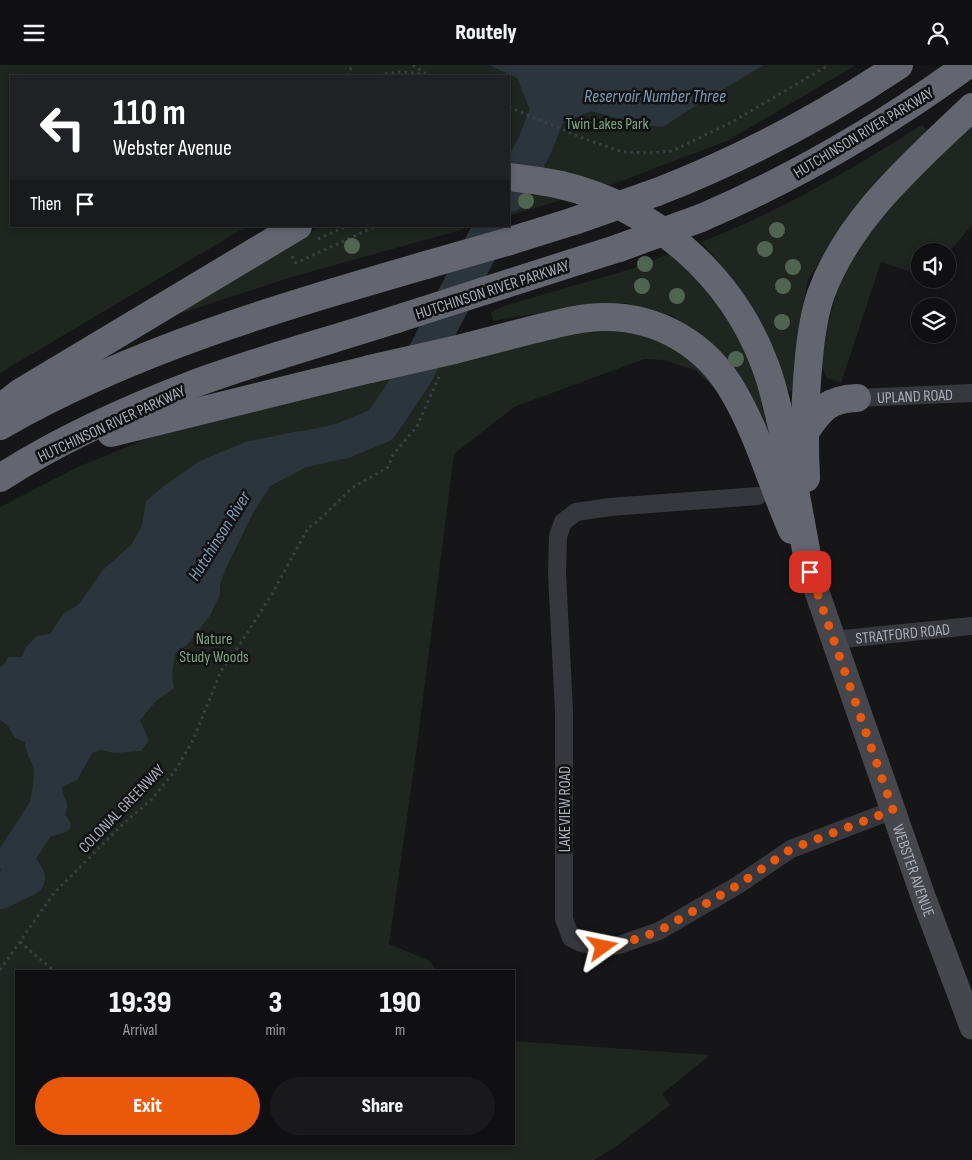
<!DOCTYPE html>
<style>
body{margin:0;font-family:"Sofia Sans Condensed",sans-serif;background:#19191b;color:#f1f3f6;height:100vh;display:flex;flex-direction:column;font-size:19px;white-space:nowrap}
*{box-sizing:border-box;margin:0}
p{font-size:16px;color:#9c9d9f}
.icon{flex:none;width:28px;height:28px;fill:none;stroke:currentColor;stroke-width:2;stroke-linecap:round;stroke-linejoin:round}
.map{position:relative;flex:1;overflow:hidden}
.drawer{position:absolute;left:15px;top:905px;width:500px;height:175px;display:flex;flex-direction:column;background:#101012;border-radius:0px;box-shadow:0 2px 8px #0003,0 0 0 1px #303032}
.drawer>*{flex:none}
.top-card{position:absolute;left:10px;top:10px;width:500px;height:152px;border-radius:0px;box-shadow:0 2px 8px #0003,0 0 0 1px #303032;background:#202124;color:#fff;overflow:hidden}
.buttons{position:absolute;left:911px;top:178px;display:grid;gap:10px}
.buttons a{display:grid;place-items:center;width:45px;height:45px;border-radius:50%;background:#101012;box-shadow:0 2px 8px #0003,0 0 0 1px #303032;font-size:25px}
.pin{position:absolute;display:grid;place-items:center;width:42px;height:42px;color:#fff;margin:-21px;border-radius:10px;box-shadow:0 2px 8px #0006}
.me{position:absolute;width:55px;margin:-28px;rotate:78deg;stroke-linejoin:round;filter:drop-shadow(0 0 4px #0008)}
.turn{display:flex;align-items:center;gap:18px;height:105px;padding:0 20px;font-size:22px}
.turn .icon{width:65px;height:65px;stroke-width:2.5}
.turn b{display:block;font-size:35px;line-height:42px}
.then{display:flex;align-items:center;height:48px;padding:0 20px;background:#0003;gap:10px;font-size:19px}
.eta{display:flex;justify-content:space-evenly;align-items:center;height:85px;text-align:center}
.eta b{font-size:30px;font-weight:800;line-height:35px}
.button{display:flex;gap:10px;margin-top:auto;padding:10px 20px}
.button a{flex:1;height:58px;border-radius:30px;background:#ea580c;color:#fff;font-size:20px;font-weight:800;line-height:58px;text-align:center}
.button a+a{background:#19191b;color:#f1f3f6}
header{display:flex;justify-content:space-between;align-items:center;height:65px;padding:0 20px;background:#101012;font-size:22px;font-weight:800}
.map>svg:first-child{display:block}
.green{fill:#1e261f}
.water{fill:#2c353c}
.lines{fill:none;stroke-linecap:round;stroke-linejoin:round}
.river{stroke:#2c353c;stroke-width:36}
.path{stroke:#3d3f44;stroke-width:3;stroke-dasharray:2.5 4;stroke-linecap:butt}
.street{stroke:#37383d;stroke-width:18}
.secondary{stroke:#45474d;stroke-width:25}
.highway{stroke:#63666e;stroke-width:28}
.highway-bridge{stroke:#63666e;stroke-width:28}
.tree{fill:#506452}
.route{stroke:#ea580c;stroke-width:9;stroke-dasharray:0 16.2}
.labels{text-anchor:middle;stroke-width:5;stroke-linejoin:round;paint-order:stroke}
.park-label{font-size:16px;fill:#7fa381;stroke:#111113}
.street-label{font-size:16px;fill:#a8adb8;stroke:#111113}
.water-label{font-size:18px;font-style:italic;fill:#7f9bb3;stroke:#111113}
</style>
<header><svg class="icon" aria-label="menu" viewBox="0 0 24 24"><path d="M4 6h16M4 12h16M4 18h16"/></svg>Routely<svg class="icon" aria-label="person" viewBox="0 0 24 24"><circle cx="12" cy="8" r="4"/><path d="M4 21q1-7 8-7t8 7"/></svg></header>
<div class="map">
<svg width="972" height="1095" viewBox="0 0 972 1095">
<rect width="100%" height="100%" fill="#161618"/>
<!-- green -->
<g class="green">
<polygon points="0,0 856,0 727,76 608,121 555,105 509,102 509,11 11,11 11,161 250,161 239,166 0,308"/>
<path d="M922,60L928,66L875,117L808,215L799,262L793,325L789,327C779,310 775,291 768,273C752,237 728,206 701,177C779,147 852,104 922,60Z"/>
<polygon points="972,61 972,160 948,188 948,186 920,186 920,210 881,197 841,318 827,313 821,300 827,263 842,207 878,152"/>
<polygon points="509,120 571,132 509,151"/>
<polygon points="321,161 475,161 288,213 182,248 180,239"/>
<polygon points="674,187 741,267 764,322 771,379 739,318 707,273 672,251 626,238 597,238 493,256 491,247 507,240 631,204"/>
<polygon points="593,262 622,263 683,285 725,332 695,305 663,295 644,294 514,342 454,389 416,688 389,879 430,896 436,906 16,906 16,1079 514,1079 514,976 710,990 662,1029 670,1040 617,1081 594,1095 0,1095 0,442 78,402 168,365"/>
</g>
<!-- water -->
<g class="water">
<polygon points="489,0 764,0 695,41 663,62 641,60 591,46 562,58 530,45 517,13"/>
<path d="M299,366H317L297,394L274,415L253,448L227,501L220,519V529L211,549L187,580L175,588L172,610L174,623L156,636L140,655L149,676L141,686L115,688L100,685L92,688L77,715L62,722L66,750L71,759L70,763L66,767L39,775L29,781L23,782L21,775C25,753 34,728 34,706C33,696 24,687 25,677L15,673L8,661L0,655V602L5,599L8,592H22L25,583L37,571L50,569L64,548L78,540L103,505L131,480L142,461L146,436L165,420L200,396L245,377Z"/>
</g>
<g class="lines">
<!-- river -->
<g class="river">
<polyline points="509,129 535,80 546,52"/>
<polyline points="260,406 300,385 342,376 381,360 415,309 492,161"/>
<polyline points="0,826 27,813 15,793 49,741"/>
</g>
<!-- path -->
<g class="path">
<polyline points="413,0 429,11"/>
<polyline points="348,11 352,0"/>
<path d="M379,11C394,5 409,7 425,10"/>
<polyline points="509,42 585,74 623,87 650,88 672,86 732,57 829,0"/>
<polyline points="318,174 347,161"/>
<polyline points="292,191 296,198 376,161"/>
<polyline points="20,877 54,906"/>
<polyline points="0,905 54,828 124,758 151,735 177,703 193,675 221,606 229,596 272,529 308,463 318,456 352,423 388,402 393,390 417,361 439,312"/>
<polyline points="263,1079 265,1079"/>
</g>
<!-- street -->
<g class="street">
<path id="s1" d="M857,333L972,328"/>
<polyline points="758,431 610,442 576,447 563,457 558,471 557,509 564,646 564,854 571,873 581,878 603,882 619,880 659,866 738,820 791,784 893,745"/>
<path id="s2" d="M833,575L972,561"/>
</g>
<!-- secondary -->
<path class="secondary" id="s3" d="M810,507L924,834L972,962"/>
<!-- highway -->
<g class="highway">
<path d="M509,112C526,114 544,116 561,120C654,142 732,211 765,300C773,320 777,341 782,362C793,410 801,458 810,507"/>
<path d="M657,127C742,94 823,51 899,0"/>
<path d="M701,153C796,112 884,61 967,0"/>
<polyline points="510,176 574,156"/>
<polyline points="484,226 619,183"/>
<path d="M454,285C481,278 508,271 535,264C557,259 580,252 603,252C658,251 707,280 734,328C759,371 772,420 792,465"/>
<polyline points="0,343 21,327 298,161"/>
<path d="M0,361C132,285 281,242 426,200"/>
<path d="M805,367C821,344 828,334 857,333"/>
<polyline points="111,368 370,304"/>
<path d="M0,413C59,375 125,345 191,320C258,295 329,276 397,254"/>
<path d="M806,413C804,373 805,332 809,292C811,271 814,249 821,229C849,152 915,97 972,42"/>
</g>
<!-- highway-bridge -->
<g class="highway-bridge">
<polyline points="574,156 657,127"/>
<polyline points="619,183 701,153"/>
<polyline points="426,200 510,176"/>
<polyline points="397,254 484,226"/>
<polyline points="370,304 454,285"/>
</g>
</g>
<!-- trees -->
<g class="tree">
<circle cx="526" cy="136" r="8"/>
<circle cx="777" cy="165" r="8"/>
<circle cx="352" cy="181" r="8"/>
<circle cx="765" cy="184" r="8"/>
<circle cx="645" cy="199" r="8"/>
<circle cx="793" cy="202" r="8"/>
<circle cx="642" cy="221" r="8"/>
<circle cx="783" cy="221" r="8"/>
<circle cx="677" cy="231" r="8"/>
<circle cx="782" cy="257" r="8"/>
<circle cx="736" cy="294" r="8"/>
</g>
<g class="lines">
<!-- route -->
<polyline class="route" points="603,882 619,880 659,866 738,820 791,784 893,745 810,507"/>
</g>
<g class="labels">
<!-- park labels -->
<g class="park-label">
<text x="607" y="64">Twin Lakes Park</text>
<text x="214" y="579">Nature<tspan x="214" dy="18">Study Woods</tspan></text>
</g>
<!-- street labels -->
<g class="street-label">
<text transform="translate(863 67) rotate(-31)" y="6">HUTCHINSON RIVER PARKWAY</text>
<text transform="translate(492 224) rotate(-18)" y="6">HUTCHINSON RIVER PARKWAY</text>
<text dy="6" stroke="none"><textPath href="#s1" startOffset="58">UPLAND ROAD</textPath></text>
<text transform="translate(111 358) rotate(-25)" y="6">HUTCHINSON RIVER PARKWAY</text>
<text dy="6" stroke="none"><textPath href="#s2" startOffset="70">STRATFORD ROAD</textPath></text>
<text transform="translate(121 743) rotate(-46)" y="6">COLONIAL GREENWAY</text>
<text transform="translate(564 744) rotate(-90)" y="6">LAKEVIEW ROAD</text>
<text dy="6" stroke="none"><textPath href="#s3" startOffset="316">WEBSTER AVENUE</textPath></text>
</g>
<!-- water labels -->
<g class="water-label">
<text x="655" y="37">Reservoir Number Three</text>
<text transform="translate(219 471) rotate(-58)" y="6">Hutchinson River</text>
</g>
</g>
</svg>
<div class="buttons">
<a><svg class="icon" aria-label="sound" viewBox="0 0 24 24"><path d="M4 9h4l5-4v14l-5-4H4zM17 9q2 3 0 6"/></svg></a>
<a><svg class="icon" aria-label="layers" viewBox="0 0 24 24"><path d="M12 4l9 5-9 5-9-5zM3 14l9 5 9-5"/></svg></a>
</div>
<div class="pin" style="left:810px;top:507px;background:#d93025"><svg class="icon" aria-label="arrive" viewBox="0 0 24 24"><path d="M6 21V4h12l-3 4 3 4H6"/></svg></div>
<svg class="me" style="left:603px;top:882px" viewBox="-20 -20 40 40"><path d="M0-17L14 15 0 8-14 15z" fill="#ea580c" stroke="#fff" stroke-width="4"/></svg>
<div class="top-card">
<div class="turn"><svg class="icon" aria-label="left" viewBox="0 0 24 24"><path d="M17 20v-9H6M10 6l-5 5 5 5"/></svg><div><b>110 m</b>Webster Avenue</div></div>
<div class="then">Then<svg class="icon" aria-label="arrive" viewBox="0 0 24 24"><path d="M6 21V4h12l-3 4 3 4H6"/></svg></div>
</div>
<section class="drawer">
<div class="eta">
<div><b>19:39</b><p>Arrival</p></div>
<div><b>3</b><p>min</p></div>
<div><b>190</b><p>m</p></div>
</div>
<div class="button"><a>Exit</a><a>Share</a></div>
</section>
</div>
